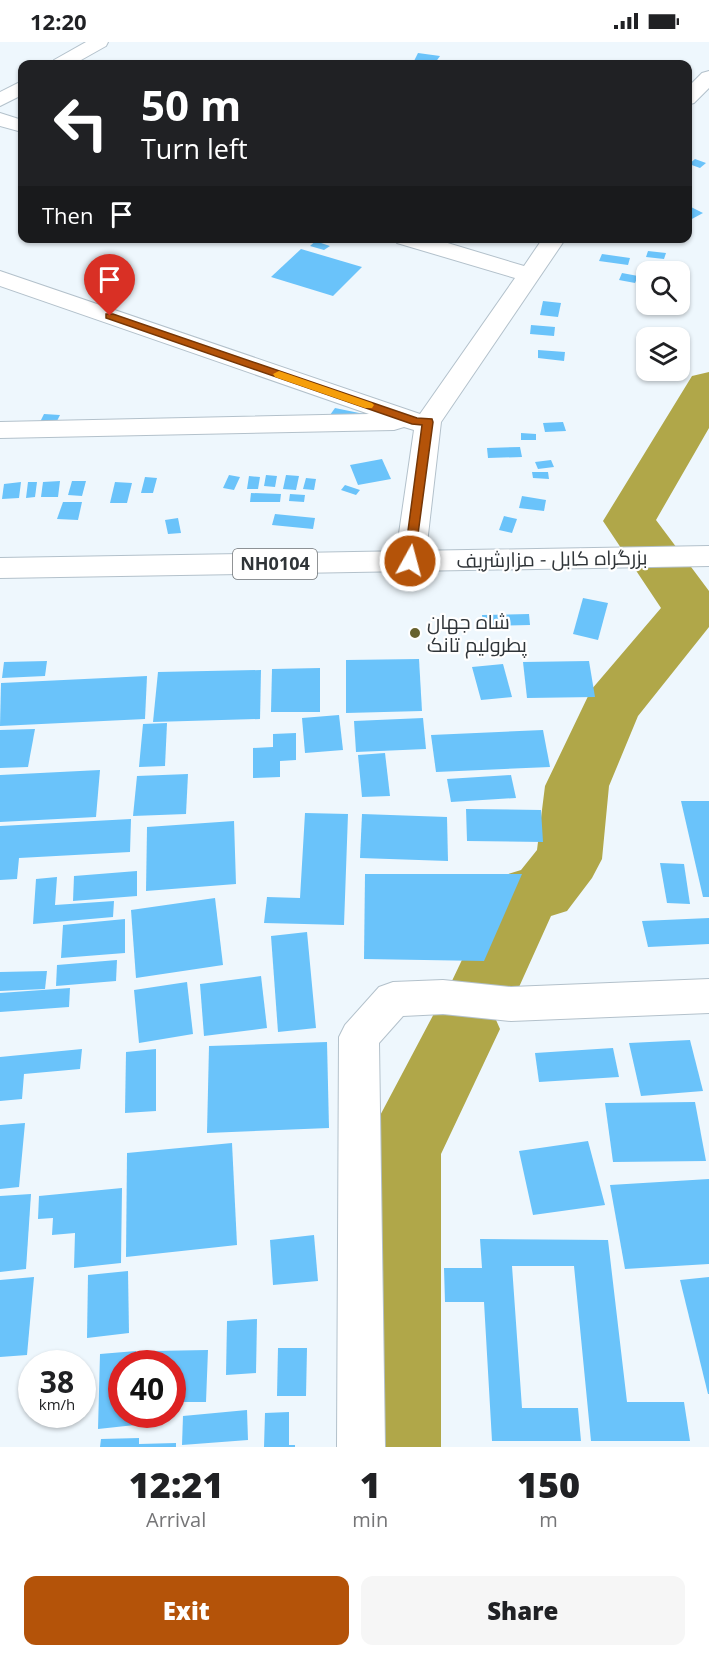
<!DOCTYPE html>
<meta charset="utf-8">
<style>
body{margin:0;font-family:"Open Sans",Cairo,sans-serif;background:#f6f6f6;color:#202124;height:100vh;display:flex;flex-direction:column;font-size:22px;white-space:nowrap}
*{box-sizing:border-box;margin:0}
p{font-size:20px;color:#757577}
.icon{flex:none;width:33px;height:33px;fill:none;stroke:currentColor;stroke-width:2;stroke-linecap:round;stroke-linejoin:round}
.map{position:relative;height:1405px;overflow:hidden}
.drawer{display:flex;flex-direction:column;background:#fff;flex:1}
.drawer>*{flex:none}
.hud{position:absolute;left:18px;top:18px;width:674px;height:183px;border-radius:12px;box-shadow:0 2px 4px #0004;background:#202124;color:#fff;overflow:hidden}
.controls{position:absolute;left:636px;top:219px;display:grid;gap:12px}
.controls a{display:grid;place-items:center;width:54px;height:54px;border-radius:12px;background:#fff;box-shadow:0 2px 4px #0004;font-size:30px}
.speed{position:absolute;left:18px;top:1308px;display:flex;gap:12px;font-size:30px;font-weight:700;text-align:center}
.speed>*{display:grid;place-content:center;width:78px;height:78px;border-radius:50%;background:#fff;box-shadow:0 2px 4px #0004;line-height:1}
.speed small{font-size:15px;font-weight:400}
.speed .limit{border:9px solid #d22;background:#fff;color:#111}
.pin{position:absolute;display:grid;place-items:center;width:51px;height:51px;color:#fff;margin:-62px -26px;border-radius:50% 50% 50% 0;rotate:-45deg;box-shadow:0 0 6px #0007}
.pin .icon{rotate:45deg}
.me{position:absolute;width:66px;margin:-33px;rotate:7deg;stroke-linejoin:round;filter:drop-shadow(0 0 4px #0008)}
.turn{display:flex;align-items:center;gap:21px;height:126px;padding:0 24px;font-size:27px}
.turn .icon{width:78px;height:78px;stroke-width:2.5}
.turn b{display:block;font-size:42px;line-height:51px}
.then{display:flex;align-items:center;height:57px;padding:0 24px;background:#0003;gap:12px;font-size:22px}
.eta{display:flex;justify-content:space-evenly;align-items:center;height:102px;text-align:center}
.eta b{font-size:36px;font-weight:800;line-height:42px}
.button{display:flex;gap:12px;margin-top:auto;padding:12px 24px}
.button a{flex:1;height:69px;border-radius:12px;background:#b45309;color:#fff;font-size:24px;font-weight:800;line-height:69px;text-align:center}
.button a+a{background:#f6f6f6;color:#202124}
.status{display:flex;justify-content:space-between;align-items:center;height:42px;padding:0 30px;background:#fff;direction:ltr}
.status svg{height:16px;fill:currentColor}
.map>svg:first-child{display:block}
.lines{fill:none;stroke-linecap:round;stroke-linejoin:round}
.river{fill:#b0a749;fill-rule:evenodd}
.building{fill:#6ac3fa}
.minor-casing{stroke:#b3c1cb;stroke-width:2}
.highway-casing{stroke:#b3c1cb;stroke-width:2}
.minor{fill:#fff;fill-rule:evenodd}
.highway{fill:#fff;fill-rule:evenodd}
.route{fill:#b45309;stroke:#753606;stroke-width:1.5}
.slow{fill:#f59e0b}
.poi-dot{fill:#67622e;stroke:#fff;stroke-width:2}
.labels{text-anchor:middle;stroke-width:4.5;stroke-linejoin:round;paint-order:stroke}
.shield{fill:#fff;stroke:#6d7174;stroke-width:1.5}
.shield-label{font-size:18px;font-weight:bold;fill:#2f3438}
.street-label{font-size:20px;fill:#2f3438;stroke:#fff}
.poi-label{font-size:20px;fill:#2f3438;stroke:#fff;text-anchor:start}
</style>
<div class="status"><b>12:20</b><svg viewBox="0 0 49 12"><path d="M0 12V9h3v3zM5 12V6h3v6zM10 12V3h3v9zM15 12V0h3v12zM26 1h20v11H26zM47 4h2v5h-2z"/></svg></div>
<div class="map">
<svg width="709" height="1405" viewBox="0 0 709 1405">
<rect width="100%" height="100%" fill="#eef7fd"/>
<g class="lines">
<!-- river -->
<polygon class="river" points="709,330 709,386 656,478 709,549 709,585 638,674 609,744 602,817 592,836 567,869 551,874 510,965 493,971 500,987 441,1112 441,1405 353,1405 363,1109 375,1083 438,964 456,957 450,943 502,834 521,828 537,808 545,744 591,648 661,566 603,479 692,334"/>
</g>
<!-- building -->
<g class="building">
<polygon points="418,11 440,14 435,21 414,19"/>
<polygon points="695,117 706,121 700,126 689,122"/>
<polygon points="691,165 703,171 690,178 687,177 687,168"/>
<polygon points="319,196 326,196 321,201 330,204 324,208 310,204"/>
<polygon points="301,207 362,225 333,254 271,235"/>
<polygon points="648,209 666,211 664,217 646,215"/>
<polygon points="602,212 630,216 628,223 599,219"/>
<polygon points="622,231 638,234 635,241 619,238"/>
<polygon points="543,259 561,261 558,275 540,273"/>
<polygon points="531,283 555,285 554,294 530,292"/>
<polygon points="538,308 565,310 564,319 538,316"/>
<polygon points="335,366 364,372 330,373"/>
<polygon points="44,372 60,373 55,383 39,382"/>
<polygon points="563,380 566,389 545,390 543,381"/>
<polygon points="521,391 536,392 536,398 521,398"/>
<polygon points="520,405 522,415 488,416 487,406"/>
<polygon points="382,417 391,437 358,443 350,423"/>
<polygon points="551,418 554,425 538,427 535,420"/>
<polygon points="532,430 548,430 549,437 533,436"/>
<polygon points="229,433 240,435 234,448 223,446"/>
<polygon points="266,433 277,434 275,445 264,444"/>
<polygon points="286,433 299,434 296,448 283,447"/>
<polygon points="249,434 260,435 258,447 247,447"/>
<polygon points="145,435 157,436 153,451 141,451"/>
<polygon points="306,436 316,437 314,448 303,447"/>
<polygon points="60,439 58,455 41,455 43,440"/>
<polygon points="72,439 86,439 82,454 68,453"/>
<polygon points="21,440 19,456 2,457 4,442"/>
<polygon points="28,440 37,440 35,455 26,456"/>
<polygon points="115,440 132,441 127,461 110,461"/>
<polygon points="345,443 360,448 356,453 341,448"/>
<polygon points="251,451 281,452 280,460 250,460"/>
<polygon points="290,452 305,453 304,460 289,459"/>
<polygon points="522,454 546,458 544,469 519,466"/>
<polygon points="63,460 82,460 78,478 57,477"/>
<polygon points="275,472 315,476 313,487 272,483"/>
<polygon points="504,474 517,477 512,491 499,488"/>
<polygon points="178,476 181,491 168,492 165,478"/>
<polygon points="583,556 608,561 598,598 573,592"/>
<polygon points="529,572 530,583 483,584 482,573"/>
<polygon points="419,617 422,669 346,671 346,618"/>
<polygon points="47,619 45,634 2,636 4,620"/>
<polygon points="589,619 595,655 527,656 523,620"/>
<polygon points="503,622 512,655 481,658 472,625"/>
<polygon points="320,626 320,670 271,670 272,627"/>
<polygon points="261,628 260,677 153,680 158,630"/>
<polygon points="147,634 145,677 0,684 1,641"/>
<polygon points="339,673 343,708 305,711 302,676"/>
<polygon points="423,676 426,707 356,710 354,679"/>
<polygon points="167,681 165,724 139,725 143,682"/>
<polygon points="35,687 28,725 0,726 0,688"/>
<polygon points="543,688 550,725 436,730 431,693"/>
<polygon points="296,691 296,718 280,719 280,735 253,736 253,706 273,705 273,692"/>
<polygon points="385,711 390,754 362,755 358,713"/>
<polygon points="100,728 96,775 0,780 0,733"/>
<polygon points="188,732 186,772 133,774 137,734"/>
<polygon points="511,733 516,756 451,760 447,737"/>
<polygon points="681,759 709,759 709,855 703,855"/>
<polygon points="466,767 541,768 543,800 467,799"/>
<polygon points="305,771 348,772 344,883 264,881 267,855 300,856"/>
<polygon points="362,772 447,775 448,819 360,816"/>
<polygon points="131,777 130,810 19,816 17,837 0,838 0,784"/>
<polygon points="234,779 236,842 146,849 147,785"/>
<polygon points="660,821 684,822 690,862 667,861"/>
<polygon points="137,829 137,854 73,859 74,834"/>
<polygon points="365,832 522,832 484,919 364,917"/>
<polygon points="57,835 55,863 114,859 113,875 33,882 36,837"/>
<polygon points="215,856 223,923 136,936 131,868"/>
<polygon points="709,876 709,902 648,905 642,879"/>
<polygon points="125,877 125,911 61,916 63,883"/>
<polygon points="307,890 316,986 278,990 271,894"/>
<polygon points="117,918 116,939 56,944 57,923"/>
<polygon points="47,929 45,947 0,949 0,930"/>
<polygon points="261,934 267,986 204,994 200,942"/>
<polygon points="187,940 193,992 139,1001 134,948"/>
<polygon points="70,946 69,965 0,970 0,951"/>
<polygon points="690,998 703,1049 641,1054 629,1001"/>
<polygon points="327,1000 329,1086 207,1091 209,1004"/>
<polygon points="613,1006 619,1035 539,1040 535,1011"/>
<polygon points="82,1007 80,1027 24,1032 22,1057 0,1059 0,1015"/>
<polygon points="156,1007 156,1069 125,1071 126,1010"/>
<polygon points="695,1060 706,1119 613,1120 605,1061"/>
<polygon points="25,1081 19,1145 0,1147 0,1083"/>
<polygon points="588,1099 605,1163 533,1173 519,1109"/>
<polygon points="232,1101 237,1203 126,1215 127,1111"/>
<polygon points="709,1137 709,1222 625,1227 610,1143"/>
<polygon points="122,1146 121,1221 74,1226 75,1191 52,1193 53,1176 38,1177 39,1154"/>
<polygon points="31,1152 26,1227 0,1230 0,1154"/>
<polygon points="314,1193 318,1239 273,1243 270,1198"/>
<polygon points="480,1197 608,1198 627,1360 684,1360 690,1399 591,1399 574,1224 512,1224 522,1366 578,1366 581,1399 492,1399 484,1260 445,1260 444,1226 482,1226"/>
<polygon points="128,1229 129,1291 87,1296 88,1233"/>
<polygon points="34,1235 27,1313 0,1315 0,1238"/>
<polygon points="709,1235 709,1352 708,1352 680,1238"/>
<polygon points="257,1277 256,1331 226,1333 227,1279"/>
<polygon points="278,1306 307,1306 306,1354 277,1354"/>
<polygon points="208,1308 206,1360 172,1360 172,1322 152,1322 153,1309"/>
<polygon points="136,1309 136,1322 122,1322 122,1372 136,1372 135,1383 98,1387 100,1312"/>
<polygon points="247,1368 248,1398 182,1403 183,1374"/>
<polygon points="289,1370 289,1403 295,1403 295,1405 264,1405 265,1371"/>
<polygon points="139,1396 139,1402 176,1401 176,1405 100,1405 101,1397"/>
</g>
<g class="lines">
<!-- minor casing -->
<g class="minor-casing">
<g id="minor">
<polygon points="86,0 108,0 106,4 74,22 51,22 54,18"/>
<polygon points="709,29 709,46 694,61 687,63 687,46 702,31"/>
<polygon points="22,39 22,53 0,64 0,50"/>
<polygon points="0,71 22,78 22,90 0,84"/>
<polygon points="394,196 431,196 524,224 543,196 566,196 441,380 425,519 420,526 410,529 400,526 395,519 414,388 404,385 394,388 0,396 0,380 369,372 0,244 0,229 420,372 515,236 397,201"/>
<polygon points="709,937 709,971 511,979 443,972 403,974 379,1001 385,1405 337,1405 339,995 345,983 379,945 393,940 443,938 511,945"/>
</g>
</g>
<!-- highway casing -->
<g class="highway-casing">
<polygon id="highway" points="709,504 709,524 0,536 0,516"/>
</g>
<!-- minor -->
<use href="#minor" class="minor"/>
<!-- highway -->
<use href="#highway" class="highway"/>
</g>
<!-- route -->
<polygon class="route" points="106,272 113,272 417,376 432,377 433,380 414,522 410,523 404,519 422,383 412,382 106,276"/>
<!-- slow -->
<polygon class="slow" points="279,329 372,361 374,363 372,366 365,366 275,335 273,332"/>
<!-- markers -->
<circle class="poi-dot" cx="415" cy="591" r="6"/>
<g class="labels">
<!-- shield labels -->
<rect class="shield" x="233" y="507" width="84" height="30" rx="4.5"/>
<g class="shield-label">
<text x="275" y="528">NH0104</text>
</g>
<!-- street labels -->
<g class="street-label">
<text transform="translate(552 517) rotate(-1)" y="7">بزرگراه کابل - مزارشریف</text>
</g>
<!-- poi labels -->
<g class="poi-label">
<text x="427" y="587">شاه جهان<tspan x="427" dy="23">پطرولیم تانک</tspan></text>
</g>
</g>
</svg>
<div class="controls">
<a><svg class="icon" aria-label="search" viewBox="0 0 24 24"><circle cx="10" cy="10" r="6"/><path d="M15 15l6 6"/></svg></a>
<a><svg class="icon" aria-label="layers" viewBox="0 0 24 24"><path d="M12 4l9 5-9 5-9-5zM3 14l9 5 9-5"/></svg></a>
</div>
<div class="speed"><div>38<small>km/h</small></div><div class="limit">40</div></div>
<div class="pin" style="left:110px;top:274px;background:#d93025"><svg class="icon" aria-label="arrive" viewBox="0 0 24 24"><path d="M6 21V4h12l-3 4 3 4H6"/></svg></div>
<svg class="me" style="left:410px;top:519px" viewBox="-20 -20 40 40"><circle r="17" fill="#b45309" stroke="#fff" stroke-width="3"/><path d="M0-11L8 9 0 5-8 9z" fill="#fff"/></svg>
<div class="hud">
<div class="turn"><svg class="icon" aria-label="left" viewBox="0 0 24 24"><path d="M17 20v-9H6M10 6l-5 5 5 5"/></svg><div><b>50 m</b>Turn left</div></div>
<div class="then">Then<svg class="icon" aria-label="arrive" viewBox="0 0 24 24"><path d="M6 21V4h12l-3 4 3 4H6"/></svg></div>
</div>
</div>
<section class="drawer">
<div class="eta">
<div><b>12:21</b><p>Arrival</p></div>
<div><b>1</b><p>min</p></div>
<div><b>150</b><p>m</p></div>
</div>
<div class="button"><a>Exit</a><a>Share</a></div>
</section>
